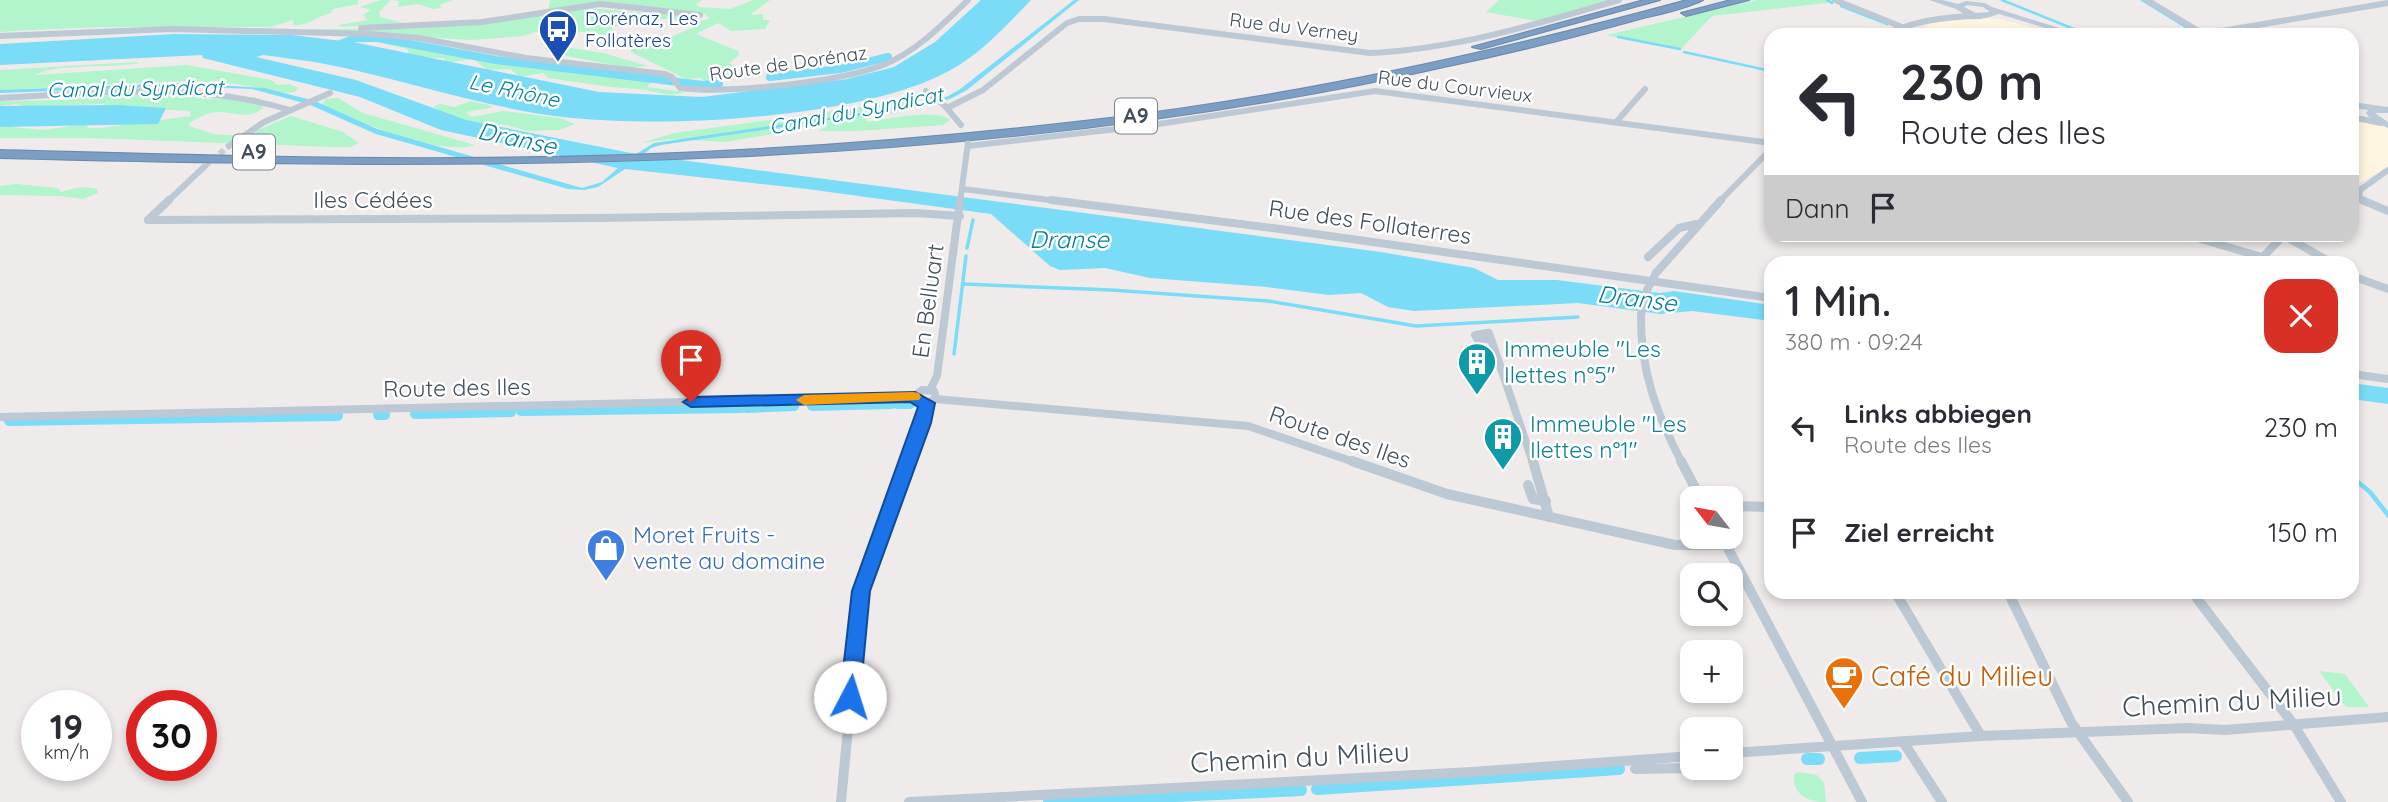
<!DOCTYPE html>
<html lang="de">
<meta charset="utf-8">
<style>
body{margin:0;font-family:Quicksand,sans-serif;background:#f2f2f3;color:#2b2b33;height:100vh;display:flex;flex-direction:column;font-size:26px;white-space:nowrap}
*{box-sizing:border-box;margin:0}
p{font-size:23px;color:#7c7c81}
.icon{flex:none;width:38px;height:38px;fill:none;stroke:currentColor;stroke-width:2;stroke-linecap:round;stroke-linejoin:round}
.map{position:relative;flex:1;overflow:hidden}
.panel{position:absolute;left:1764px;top:256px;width:595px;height:343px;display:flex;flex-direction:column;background:#fff;border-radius:21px;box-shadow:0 4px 10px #0003}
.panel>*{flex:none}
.hud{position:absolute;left:1764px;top:28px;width:595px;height:214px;border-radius:21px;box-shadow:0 4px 10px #0003;background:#fff;color:#2b2b33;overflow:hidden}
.needle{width:46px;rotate:301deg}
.controls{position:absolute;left:1680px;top:486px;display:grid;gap:14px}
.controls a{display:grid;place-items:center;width:63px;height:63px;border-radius:14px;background:#fff;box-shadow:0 4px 10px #0003;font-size:35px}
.speed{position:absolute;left:21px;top:690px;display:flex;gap:14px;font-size:35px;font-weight:700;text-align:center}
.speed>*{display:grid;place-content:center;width:91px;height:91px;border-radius:50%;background:#fff;box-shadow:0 4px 10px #0003;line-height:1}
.speed small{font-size:18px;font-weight:400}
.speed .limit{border:10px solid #d22;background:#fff;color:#111}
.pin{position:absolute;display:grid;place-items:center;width:60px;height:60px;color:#fff;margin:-72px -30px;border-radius:50% 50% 50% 0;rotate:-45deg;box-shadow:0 0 7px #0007}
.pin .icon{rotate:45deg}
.me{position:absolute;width:77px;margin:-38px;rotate:5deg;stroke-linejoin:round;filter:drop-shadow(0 0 5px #0008)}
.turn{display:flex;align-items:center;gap:24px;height:147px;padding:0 21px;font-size:32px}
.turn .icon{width:91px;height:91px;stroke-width:2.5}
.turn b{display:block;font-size:49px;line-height:60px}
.then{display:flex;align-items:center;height:66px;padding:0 21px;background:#0003;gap:14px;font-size:26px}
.round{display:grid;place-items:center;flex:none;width:74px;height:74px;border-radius:21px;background:#f2f2f3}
.head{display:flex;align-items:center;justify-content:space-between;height:119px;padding:0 21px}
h1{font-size:42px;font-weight:600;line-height:52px}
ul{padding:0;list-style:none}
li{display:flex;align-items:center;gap:21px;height:105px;padding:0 21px}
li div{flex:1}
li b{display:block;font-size:26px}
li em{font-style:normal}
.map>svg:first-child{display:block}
.commercial{fill:#fef5e0}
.green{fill:#b2f4cc}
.water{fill:#7adcf6}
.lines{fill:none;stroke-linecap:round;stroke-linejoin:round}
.stream-far2{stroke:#7adcf6;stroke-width:2.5}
.stream-far1{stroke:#7adcf6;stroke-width:3.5}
.stream{stroke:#7adcf6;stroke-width:4.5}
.canal-far2{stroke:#7adcf6;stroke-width:8}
.canal-far1{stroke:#7adcf6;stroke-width:10}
.canal{stroke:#7adcf6;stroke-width:12}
.street-tunnel{stroke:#ccccce;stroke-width:6;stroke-dasharray:6 3.5;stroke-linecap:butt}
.highway-casing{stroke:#6789ad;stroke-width:2}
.street-far2{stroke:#bcc8d3;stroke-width:6}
.street-far1{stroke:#bcc8d3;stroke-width:8}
.street{stroke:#bcc8d3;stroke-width:10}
.secondary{fill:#bbc9d8;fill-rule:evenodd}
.highway{fill:#7c9ec2;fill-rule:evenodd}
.street-bridge{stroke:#bcc8d3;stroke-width:8}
.route{fill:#1a73e8;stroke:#114b97;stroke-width:2}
.slow{fill:#f59e0b}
.labels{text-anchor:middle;stroke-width:5;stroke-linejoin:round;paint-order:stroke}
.far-transit-label{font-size:19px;fill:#164399;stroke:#fff;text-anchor:start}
.far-street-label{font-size:19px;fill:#424f5b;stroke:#fff}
.far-water-label{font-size:21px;font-style:italic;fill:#027fa0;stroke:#fff}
.shield{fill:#fff;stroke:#7b848c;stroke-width:2}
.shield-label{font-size:21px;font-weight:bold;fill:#424f5b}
.street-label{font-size:23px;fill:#424f5b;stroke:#fff}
.culture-label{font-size:23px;fill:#0d838f;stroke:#fff;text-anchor:start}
.shop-label{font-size:23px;fill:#366cbe;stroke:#fff;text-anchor:start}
.water-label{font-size:24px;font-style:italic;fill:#027fa0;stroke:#fff}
.near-food-label{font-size:28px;fill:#c56008;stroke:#fff;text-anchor:start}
.near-street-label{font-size:28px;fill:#424f5b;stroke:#fff}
</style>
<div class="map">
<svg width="2388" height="802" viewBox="0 0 2388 802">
<rect width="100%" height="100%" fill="#efebeb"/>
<!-- commercial -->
<g class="commercial">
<polygon points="1977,18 2000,19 2061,35 1925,35 1919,30 1931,23"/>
<polygon points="2352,111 2388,126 2388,167 2352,187"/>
</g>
<!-- green -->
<g class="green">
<path d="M0,0H359L357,1L359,4L333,9L331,13C317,16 307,27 293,25V20L271,27H173C120,26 57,28 0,32Z"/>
<polygon points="381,0 453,0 439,5 442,8 433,9 418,4 398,7 399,1 391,0 379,12 380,17 403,23 340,27 339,25 368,20 363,15 371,10 360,7"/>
<path d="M550,0H702L696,4L699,7L730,9L753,0H770L750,15L763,14V20H770L765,29L731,31L718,23L696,34L738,51L739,55L729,63L740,70V73L715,83H706L701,78L686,79L631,52V49L655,44L694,27L695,23C669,16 638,19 613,27L611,35L602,37L596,32H575L570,27L556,26L523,36L471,40L297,29H402L458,25L586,8L677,15L699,21L710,19L705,14L695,12L589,5L548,11Z"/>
<polygon points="1499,0 1613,0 1536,21 1486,12"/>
<polygon points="1757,0 1831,0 1835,2 1712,16 1680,50 1607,35"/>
<path d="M382,39L457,52C467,63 619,79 644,79L651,82L647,87L684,92C668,99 651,89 635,89C605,87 578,82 548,78L543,73L520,77L510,69L488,70L473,59L446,63L444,58L411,57L407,49L377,42Z"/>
<polygon points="551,45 603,53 648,66 630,68 550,53 545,48"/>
<path d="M136,62L139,63C111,69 56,63 35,75L187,65L271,80L277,85L289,84L298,88L295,92L284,93L237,84L183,81L0,90V70Z"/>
<path d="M149,91L197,94L202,99L256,97L263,108C248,121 234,111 217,112C208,112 198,118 189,123V126L213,134L244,136L291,116L343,132L359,143L350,147H332L90,138H0V126L43,130L86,124L88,128H100L191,116L190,111L117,107L102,104L25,107L16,104L0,106V101L62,100Z"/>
<path d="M338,98L363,113L475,145C439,157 355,121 322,104L326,99Z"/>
<path d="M471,101L493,106C487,111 476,108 466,113L472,117L503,111L560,118L575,124L559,130L527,131L507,125L473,123L453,118L433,107L440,104L454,107Z"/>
<path d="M900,102L912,104L883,112L909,111L880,115L865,120L869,122C886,119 938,108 950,120L943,125L858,131H818L827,126L824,125L726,142L673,139L641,143L674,133Z"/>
<path d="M16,184L58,188L61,192C74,188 83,186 97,189L98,193L83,199L59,196L0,195V186Z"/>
<polygon points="2319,671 2345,674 2369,707 2346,707"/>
<path d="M1798,772L1817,775L1824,783L1826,802C1809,802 1792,795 1794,775Z"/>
</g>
<!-- water -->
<g class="water">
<path d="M981,0H1031C1007,25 979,56 947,72C860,118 672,128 573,118C489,110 408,80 325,64C305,60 283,58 263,55L256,57L356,80L466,120L636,154L654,143L915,105L946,97L959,90L1074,0H1079L967,90L950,99L924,106L661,145L651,148L643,155L1381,252L1474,268L1498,280H1557L1660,293L1674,291L1771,305V321L1692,311L1661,314L1578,303L1414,311L1388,307L1361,293L1329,295L1267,287L1150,278L1105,268L1060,270L1050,266L991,214L807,189L625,169L598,187L584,190L568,189L376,134L308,104L252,89L179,86L0,93V90L182,83L264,88L315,101L377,129L582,188L602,182L618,168L441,130L360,97L203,58L202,55L0,65V44L175,34L292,35L358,43L599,92L702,97L847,79L894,67L935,42Z"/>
<polygon points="116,105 166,108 158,124 0,127 0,106"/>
<polygon points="2352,383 2388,388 2388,404 2352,399"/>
</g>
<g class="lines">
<!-- stream-far2 -->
<g class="stream-far2">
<polyline points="1827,0 1832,3"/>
<polyline points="2002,0 2089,35"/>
<polyline points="2142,0 2194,32"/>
<polyline points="1841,6 1887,24"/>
<polyline points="1618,37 1680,49"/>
<polyline points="1684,52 1771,71"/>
</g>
<!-- stream-far1 -->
<g class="stream-far1">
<polyline points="967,248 973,220"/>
<polyline points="963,284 1111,290 1268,301 1416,326 1578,317"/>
<polyline points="954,354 966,256"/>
</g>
<!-- stream -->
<polyline class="stream" points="2352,477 2370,492 2388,515"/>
<!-- canal-far2 -->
<g class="canal-far2">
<polyline points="335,46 356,38 378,38 496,60 703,85 719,84"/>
<polyline points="770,77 840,69 888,57"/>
</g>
<!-- canal-far1 -->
<g class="canal-far1">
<polyline points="897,404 910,404"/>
<polyline points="812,406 891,404"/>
<polyline points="747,408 794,406"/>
<polyline points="521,411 742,408"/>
<polyline points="415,414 511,412"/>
<polyline points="378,415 385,415"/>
<polyline points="9,421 338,416"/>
</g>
<!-- canal -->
<g class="canal">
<polyline points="1860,758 1896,756"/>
<polyline points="1807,759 1819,759"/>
<polyline points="1317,789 1619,769"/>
<polyline points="1049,802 1301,790"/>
</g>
<!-- street-tunnel -->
<polyline class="street-tunnel" points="205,166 229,146"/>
<!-- highway casing -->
<g class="highway-casing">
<g id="highway">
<polygon points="1644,0 1660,0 1481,49 1472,47"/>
<path d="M1687,0H1703C1681,11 1653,15 1629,22C1568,39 1506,54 1444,67C970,174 483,170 0,158V150C154,154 308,159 462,158C670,157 877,145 1084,121C1289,98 1489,54 1687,0Z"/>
<polygon points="1731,0 1749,0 1686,16 1681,13"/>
</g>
</g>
<!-- street-far2 -->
<g class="street-far2">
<polyline points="1835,0 1922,35"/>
<polyline points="2147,0 2205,35"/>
<polyline points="361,28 482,22 600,4 700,15"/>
<polyline points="2204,34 2388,3"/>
<path d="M1884,35C1915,20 1947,16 1981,16"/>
<path d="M0,36L171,29L370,34L419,38L526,58L665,74L672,77L680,88C727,94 839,82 883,65C916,52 943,24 968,0"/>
<polyline points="926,91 945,106 961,125"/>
<path d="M0,98C98,93 195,81 290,110"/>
<path d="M947,108L983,90L1067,23L1079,19H1104L1370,53C1456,49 1537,24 1619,0"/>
<polyline points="2352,117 2381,123"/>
<polyline points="1617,121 1645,89"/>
<polyline points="229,146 264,122 330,93"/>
<polyline points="968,146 1152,125 1375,91 1771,143"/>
<polyline points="963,189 1065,202"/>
<polyline points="2352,199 2359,199 2360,190 2388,170"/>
<polyline points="2359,199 2366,202"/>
<polyline points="167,202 205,166"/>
<polyline points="960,202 968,143"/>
<polyline points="1719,202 1771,149"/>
</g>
<!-- street-far1 -->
<g class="street-far1">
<polyline points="1051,200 1280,229 1771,298"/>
<polyline points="2362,200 2388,211"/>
<polyline points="148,220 598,218 915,213 960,216"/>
<polyline points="148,220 169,200"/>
<polyline points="2184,234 2262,257"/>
<polyline points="2285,236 2330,262"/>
<polyline points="1648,257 1679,228 1696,224"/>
<polyline points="2260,260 2285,234"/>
<polyline points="1656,273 1721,200"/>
<polyline points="2352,276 2388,289"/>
<path d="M1641,315C1640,370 1657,415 1682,463"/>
<polyline points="1491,340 1482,338 1489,333 1533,463"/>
<polyline points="1481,346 1475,335 1487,333"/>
<polyline points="2352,374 2388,379"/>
<polygon points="922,390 934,391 936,398 930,402 918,402 915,396"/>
<polyline points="930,390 937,376 960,200"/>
<polyline points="935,399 1248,426 1357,463"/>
<polyline points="0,417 915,397"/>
<polyline points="907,463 927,403"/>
</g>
<!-- street -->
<g class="street">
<polyline points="1352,461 1447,494 1675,545 1726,545"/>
<polyline points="1533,461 1549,517"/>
<polyline points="1681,461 1701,499"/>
<polyline points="1528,485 1533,499 1546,501"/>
<polyline points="1731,506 1771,507"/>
<polyline points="1722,537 1862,802"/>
<polyline points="1895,592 1981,736"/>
<polyline points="2008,592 2071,722 2128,802"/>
<polyline points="2192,592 2294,725 2341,802"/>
<polyline points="1904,743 1942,802"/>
<polyline points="1731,753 1981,736 2188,728 2225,730 2388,717"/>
<polyline points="1635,769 1692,768"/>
<polyline points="841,802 861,591 908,461"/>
<polyline points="909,802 1472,772 1692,756"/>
</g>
<!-- secondary -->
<g class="secondary">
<path d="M1929,0H1942L1958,4L1966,1L1985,3L1992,7L2081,35H2069L1999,14L1986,18H1976L1964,14L1956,9ZM1967,5L1983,7L1990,12L1976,13L1964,7Z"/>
<polygon points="2352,102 2388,107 2388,113 2375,113 2388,122 2388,128 2372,121 2366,113 2368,110 2352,108"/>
</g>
<!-- highway -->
<use href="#highway" class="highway"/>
<!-- street-bridge -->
<polyline class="street-bridge" points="1641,315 1647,290 1656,273"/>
</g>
<!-- route -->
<polygon class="route" points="915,392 935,403 931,423 870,591 860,697 857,703 850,705 843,703 840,697 852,591 918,407 910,402 691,407 683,402 691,397"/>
<!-- slow -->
<polygon class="slow" points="913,392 919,393 921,397 919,400 804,405 796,400 804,395"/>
<!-- icons -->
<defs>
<g id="bus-pin" transform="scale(2.0125)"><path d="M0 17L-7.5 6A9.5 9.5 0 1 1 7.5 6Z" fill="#1a4fb4" stroke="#fff"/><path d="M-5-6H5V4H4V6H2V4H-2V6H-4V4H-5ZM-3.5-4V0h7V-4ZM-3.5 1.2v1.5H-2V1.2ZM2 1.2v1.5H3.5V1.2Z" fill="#fff"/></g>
<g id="building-pin" transform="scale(2.0125)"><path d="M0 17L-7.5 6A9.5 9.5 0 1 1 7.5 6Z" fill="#0f9aa8" stroke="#fff"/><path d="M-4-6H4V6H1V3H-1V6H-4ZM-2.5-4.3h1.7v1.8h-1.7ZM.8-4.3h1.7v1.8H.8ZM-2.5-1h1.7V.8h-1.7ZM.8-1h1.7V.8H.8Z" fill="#fff"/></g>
<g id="shop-pin" transform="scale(2.0125)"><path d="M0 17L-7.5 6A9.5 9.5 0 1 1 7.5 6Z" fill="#3f7fe0" stroke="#fff"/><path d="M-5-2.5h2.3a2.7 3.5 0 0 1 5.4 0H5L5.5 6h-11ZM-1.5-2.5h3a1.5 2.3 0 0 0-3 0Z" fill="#fff"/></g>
<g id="cafe-pin" transform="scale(2.0125)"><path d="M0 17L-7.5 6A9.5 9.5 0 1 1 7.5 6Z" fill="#e8710a" stroke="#fff"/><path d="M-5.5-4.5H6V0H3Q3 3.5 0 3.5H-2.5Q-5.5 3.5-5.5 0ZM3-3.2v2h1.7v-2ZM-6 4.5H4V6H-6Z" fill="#fff"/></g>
</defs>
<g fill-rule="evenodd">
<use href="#bus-pin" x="558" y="29"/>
<use href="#building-pin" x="1477" y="362"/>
<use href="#building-pin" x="1503" y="437"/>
<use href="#shop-pin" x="606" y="548"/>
<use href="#cafe-pin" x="1844" y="676"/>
</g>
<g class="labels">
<!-- far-transit labels -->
<g class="far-transit-label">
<text x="585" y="25">Dorénaz, Les<tspan x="585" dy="22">Follatères</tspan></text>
</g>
<!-- far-street labels -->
<g class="far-street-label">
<text transform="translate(1294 27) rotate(7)" y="7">Rue du Verney</text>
<text transform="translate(788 63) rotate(-8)" y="7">Route de Dorénaz</text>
<text transform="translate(1455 86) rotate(7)" y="7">Rue du Courvieux</text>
</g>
<!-- far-water labels -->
<g class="far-water-label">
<text transform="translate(135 89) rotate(-1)" y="7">Canal du Syndicat</text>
<text transform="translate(514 91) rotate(12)" y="7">Le Rhône</text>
<text transform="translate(856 111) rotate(-11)" y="7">Canal du Syndicat</text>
</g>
<!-- shield labels -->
<g class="shield">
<rect x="1115" y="98.5" width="42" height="35" rx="5"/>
<rect x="233" y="134.5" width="42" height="35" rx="5"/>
</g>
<g class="shield-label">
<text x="1136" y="123">A9</text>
<text x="254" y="159">A9</text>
</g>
<!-- street labels -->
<g class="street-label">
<text x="373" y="208">Iles Cédées</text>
<text transform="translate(1370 222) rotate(8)" y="8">Rue des Follaterres</text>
<text transform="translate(928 301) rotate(-82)" y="8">En Belluart</text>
<text transform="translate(457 388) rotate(-1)" y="8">Route des Iles</text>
<text transform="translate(1340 437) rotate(19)" y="8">Route des Iles</text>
</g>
<!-- culture labels -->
<g class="culture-label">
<text x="1504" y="357">Immeuble "Les<tspan x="1504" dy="26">Ilettes n°5"</tspan></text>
<text x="1530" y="432">Immeuble "Les<tspan x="1530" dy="26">Ilettes n°1"</tspan></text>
</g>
<!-- shop labels -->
<g class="shop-label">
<text x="633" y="543">Moret Fruits -<tspan x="633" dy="26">vente au domaine</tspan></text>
</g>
<!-- water labels -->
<g class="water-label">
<text transform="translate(517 139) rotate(12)" y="8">Dranse</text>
<text x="1069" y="248">Dranse</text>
<text transform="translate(1637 299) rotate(7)" y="8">Dranse</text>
</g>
<!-- near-food labels -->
<g class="near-food-label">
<text x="1871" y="686">Café du Milieu</text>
</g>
<!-- near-street labels -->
<g class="near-street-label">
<text transform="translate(2232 701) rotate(-3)" y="10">Chemin du Milieu</text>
<text transform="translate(1300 757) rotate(-3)" y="10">Chemin du Milieu</text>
</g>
</g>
</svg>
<div class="controls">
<a><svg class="needle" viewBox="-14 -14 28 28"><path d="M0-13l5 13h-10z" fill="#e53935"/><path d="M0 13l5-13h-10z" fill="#7c7c81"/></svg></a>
<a><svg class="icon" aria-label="search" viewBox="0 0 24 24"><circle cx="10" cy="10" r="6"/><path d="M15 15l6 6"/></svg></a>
<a>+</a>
<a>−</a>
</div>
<div class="speed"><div>19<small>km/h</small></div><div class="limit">30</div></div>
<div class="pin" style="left:691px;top:402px;background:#d93025"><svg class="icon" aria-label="arrive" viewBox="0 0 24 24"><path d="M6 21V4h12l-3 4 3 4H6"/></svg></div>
<svg class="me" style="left:850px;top:697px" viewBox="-20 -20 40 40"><circle r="19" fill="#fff"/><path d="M0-13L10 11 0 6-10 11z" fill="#1a73e8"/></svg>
<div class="hud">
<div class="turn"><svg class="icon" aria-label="left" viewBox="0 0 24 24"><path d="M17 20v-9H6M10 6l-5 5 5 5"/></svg><div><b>230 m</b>Route des Iles</div></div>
<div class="then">Dann<svg class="icon" aria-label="arrive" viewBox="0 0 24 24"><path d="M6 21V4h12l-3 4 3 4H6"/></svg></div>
</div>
<section class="panel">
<div class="head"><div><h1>1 Min.</h1><p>380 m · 09:24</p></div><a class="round" style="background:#d93025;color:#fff"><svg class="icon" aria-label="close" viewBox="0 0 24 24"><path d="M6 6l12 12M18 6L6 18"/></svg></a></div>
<ul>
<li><svg class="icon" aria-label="left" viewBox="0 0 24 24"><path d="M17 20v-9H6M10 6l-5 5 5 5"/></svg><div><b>Links abbiegen</b><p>Route des Iles</p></div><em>230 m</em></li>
<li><svg class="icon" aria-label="arrive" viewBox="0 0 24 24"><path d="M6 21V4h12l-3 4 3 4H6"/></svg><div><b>Ziel erreicht</b></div><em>150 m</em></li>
</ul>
</section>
</div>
